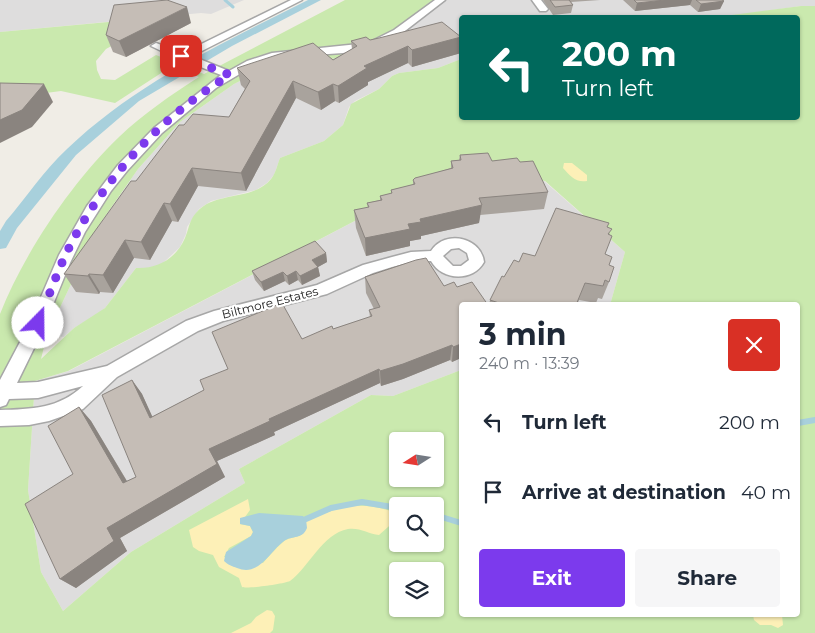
<!DOCTYPE html>
<meta charset="utf-8">
<style>
body{margin:0;font-family:Montserrat,sans-serif;background:#f6f6f7;color:#1f2937;height:100vh;display:flex;flex-direction:column;font-size:19px;white-space:nowrap}
*{box-sizing:border-box;margin:0}
p{font-size:16px;color:#747a83}
.icon{flex:none;width:28px;height:28px;fill:none;stroke:currentColor;stroke-width:2;stroke-linecap:round;stroke-linejoin:round}
.map{position:relative;flex:1;overflow:hidden}
.sheet{position:absolute;left:459px;top:302px;width:341px;height:315px;display:flex;flex-direction:column;background:#fff;border-radius:5px;box-shadow:0 1px 4px #0004}
.sheet>*{flex:none}
.banner{position:absolute;left:459px;top:15px;width:341px;height:105px;border-radius:5px;box-shadow:0 1px 4px #0004;background:#00695c;color:#fff;overflow:hidden}
.needle{width:32px;rotate:258deg}
.tools{position:absolute;left:389px;top:432px;display:grid;gap:10px}
.tools a{display:grid;place-items:center;width:55px;height:55px;border-radius:5px;background:#fff;box-shadow:0 1px 4px #0004;font-size:25px}
.pin{position:absolute;display:grid;place-items:center;width:42px;height:42px;color:#fff;margin:-21px;border-radius:10px;box-shadow:0 2px 8px #0006}
.me{position:absolute;width:55px;margin:-28px;rotate:22deg;stroke-linejoin:round;filter:drop-shadow(0 0 4px #0008)}
.turn{display:flex;align-items:center;gap:18px;height:105px;padding:0 20px;font-size:22px}
.turn .icon{width:65px;height:65px;stroke-width:2.5}
.turn b{display:block;font-size:35px;line-height:42px}
.round{display:grid;place-items:center;flex:none;width:52px;height:52px;border-radius:5px;background:#f6f6f7}
.headline{display:flex;align-items:center;justify-content:space-between;height:85px;padding:0 20px}
h1{font-size:30px;font-weight:700;line-height:38px}
.button{display:flex;gap:10px;margin-top:auto;padding:10px 20px}
.button a{flex:1;height:58px;border-radius:5px;background:#7c3aed;color:#fff;font-size:20px;font-weight:700;line-height:58px;text-align:center}
.button a+a{background:#f6f6f7;color:#1f2937}
ul{padding:0;list-style:none}
li{display:flex;align-items:center;gap:15px;height:70px;padding:0 20px}
li div{flex:1}
li b{display:block;font-size:19px}
li em{font-style:normal}
.map>svg:first-child{display:block}
.residential{fill:#dedddd}
.grass{fill:#cae9ae;fill-rule:evenodd}
.sand{fill:#fdf0b7}
.water{fill:#a8d0dc}
.lines{fill:none;stroke-linecap:round;stroke-linejoin:round}
.stream-far1{stroke:#a8d0dc;stroke-width:3}
.stream{stroke:#a8d0dc;stroke-width:6}
.canal{fill:#a8d0dc;fill-rule:evenodd}
.minor-casing{stroke:#a7a7a7;stroke-width:3}
.minor{fill:#fff;fill-rule:evenodd}
.wall{fill:#a9a39d}
.shaded-wall{fill:#8a847f}
.building{fill:#c5bdb6;stroke:#8a847f}
.route{stroke:#7c3aed;stroke-width:9;stroke-dasharray:0 16.2}
.labels{text-anchor:middle;stroke-width:4.5;stroke-linejoin:round;paint-order:stroke}
.street-label{font-size:12px;fill:#202020;stroke:#fff}
</style>
<div class="map">
<svg width="815" height="633" viewBox="0 0 815 633">
<rect width="100%" height="100%" fill="#f0ede6"/>
<!-- residential -->
<g class="residential">
<polygon points="0,0 244,0 211,14 201,13 0,32"/>
<polygon points="435,0 815,0 815,6 801,6 717,18 461,18 461,59 438,68 399,73 392,76 379,89 355,101 349,107 343,125 324,141 280,158 274,175 267,183 256,190 211,201 199,209 187,227 186,234 180,247 162,264 149,269 136,268 105,308 96,315 74,328 64,337 47,335 99,225 138,169 180,122 234,84 268,67 392,40 417,13"/>
<polygon points="456,168 544,181 625,252 610,305 461,305 461,370 393,396 371,395 239,469 245,483 131,552 63,611 41,572 28,490 35,381 69,371"/>
</g>
<!-- grass -->
<path class="grass" d="M345,0H435L417,13L392,40L346,57L268,67L234,84L180,122L138,169L99,225L47,335L41,359L74,328L105,308L136,268C157,269 176,259 185,238C190,226 189,218 201,208C220,192 254,200 271,179C276,173 277,165 280,158L324,141L343,125L351,104L379,89L392,76L399,73L438,68L461,59V118H798V18L717,17L801,6H815V633H0V314C24,253 72,182 119,137C143,114 171,95 199,77L172,66L115,103L61,91L0,99V32L119,21L115,44L106,49L96,61L97,70L101,79L115,80L156,55L204,74ZM456,168L545,181L625,252L610,305H798V615H461V370L393,396L371,395L239,469L245,483L131,552L63,611L41,572L28,490L35,381L68,371ZM398,441H435V479H398ZM398,506H435V544H398ZM398,571H435V609H398Z"/>
<!-- sand -->
<g class="sand">
<path d="M564,163H572L587,175V181C576,183 570,176 563,168Z"/>
<path d="M248,499L250,510L240,524L250,526L253,532L251,536L229,548L224,557L263,563C269,556 276,548 283,542C294,533 307,542 306,520C344,506 358,500 397,513V519L379,535C369,534 359,527 348,529C322,534 309,567 290,581C283,584 248,589 242,587L239,578L219,567L213,555L199,551L193,547L189,530Z"/>
<polygon points="267,610 272,611 275,616 273,630 270,633 231,633 251,623 256,617"/>
<polygon points="753,615 782,615 783,625 778,628 771,625 760,625 754,620"/>
</g>
<!-- water -->
<path class="water" d="M259,513L303,516L306,519L307,528C302,540 293,535 284,541C269,552 259,577 237,568C232,566 228,565 224,561L226,552L251,536L253,532L250,526L240,524V518Z"/>
<g class="lines">
<!-- stream-far1 -->
<polyline class="stream-far1" points="225,0 233,7"/>
<!-- stream -->
<g class="stream">
<polyline points="798,423 815,420"/>
<polyline points="435,515 461,523"/>
<polyline points="306,519 331,508 362,502 398,508"/>
</g>
<!-- canal -->
<path class="canal" d="M308,0H321L232,46L139,101L76,155L17,228L6,248L0,249V231L6,221C26,198 44,170 67,149C136,83 224,42 308,0Z"/>
<!-- minor casing -->
<g class="minor-casing">
<g id="minor">
<path d="M291,0H302L192,56L229,71L247,61L272,53L368,43L394,30L435,0H445L401,34L375,47L343,53L285,57L255,65L216,88L162,133L127,171L111,191L85,232L70,263L41,334L17,383L38,382L107,366L186,321L214,311L317,285L363,265L392,257L411,252L431,251C445,229 481,237 484,262C473,282 442,281 431,261L411,262L392,267L373,273L327,294L223,321L198,331L117,377L83,409L49,421L29,425L0,426V410C32,409 58,409 83,386L38,398L9,399L6,405L0,407V380L29,325L59,255L87,206L118,165L154,128L221,75L183,60L174,65H166L165,63L174,57L151,46L156,43L183,53ZM459,248L467,253L469,260L461,266H453L443,256L451,249Z"/>
<polygon points="532,0 541,0 548,9 546,11 540,11"/>
</g>
</g>
<!-- minor -->
<use href="#minor" class="minor"/>
</g>
<!-- wall -->
<g class="wall">
<polygon points="543,0 600,0 571,2 573,5 571,13 553,15"/>
<polygon points="623,0 722,0 724,1 720,9 698,12 690,5 635,11"/>
<polygon points="191,23 126,57 113,52 106,35"/>
<polygon points="461,36 461,53 412,67 408,63 368,82 368,85 339,103 335,101 321,110 296,98 246,191 198,186 178,222 172,221 150,260 134,258 113,293 100,292 99,294 76,292 64,274 136,181 184,125 229,117 245,89 241,85 237,68 333,60 352,49 351,41 370,40"/>
<polygon points="460,155 492,161 520,162 548,192 544,209 480,215 479,223 421,236 421,239 410,241 410,246 366,256 356,228 354,210 368,208 367,203 380,200 380,196 391,194 391,190 413,185 413,180 451,168 451,161 459,160"/>
<polygon points="607,227 610,235 605,254 609,265 609,282 602,299 598,298 596,303 579,300 577,305 489,305 490,300 504,277 519,262"/>
<polygon points="326,253 327,262 318,267 320,276 302,285 298,280 289,285 285,281 264,291 255,280 252,271"/>
<polygon points="365,277 444,286 461,305 461,358 452,362 450,360 403,379 381,386 380,383 274,432 275,435 217,461 225,477 120,538 127,551 76,588 60,579 73,474 79,407 91,421 127,481 136,477 132,380 142,394 152,417 302,339 370,317 369,310 374,309 366,293"/>
</g>
<!-- shaded-wall -->
<g class="shaded-wall">
<polygon points="665,0 692,0 690,5 635,11 637,3"/>
<polygon points="724,1 720,9 698,12 701,4"/>
<polygon points="187,7 191,23 126,57 119,41"/>
<polygon points="461,37 461,53 412,67 412,50"/>
<polygon points="408,46 408,63 368,82 368,85 339,103 338,86 364,66"/>
<polygon points="293,81 296,98 246,191 241,173"/>
<polygon points="44,84 53,102 32,127 0,143 0,120"/>
<polygon points="333,84 335,101 321,110 318,92"/>
<polygon points="192,168 198,186 178,222 170,204"/>
<polygon points="164,203 172,221 150,260 141,242"/>
<polygon points="482,205 479,223 421,236 421,239 410,241 410,246 366,256 365,238 408,224 420,219"/>
<polygon points="125,240 134,258 113,293 103,275"/>
<polygon points="326,253 327,262 318,267 320,276 302,285 300,276 312,260"/>
<polygon points="296,271 298,280 289,285 287,276"/>
<polygon points="283,272 285,281 264,291 261,282"/>
<polygon points="89,274 100,292 99,294 88,276"/>
<polygon points="461,344 461,358 452,362 453,347"/>
<polygon points="452,345 450,360 403,379 381,386 380,371"/>
<polygon points="379,369 380,383 274,432 275,435 217,461 225,477 120,538 127,551 76,588 60,579 107,528 209,449 269,419"/>
<polygon points="132,380 142,394 159,431 150,418"/>
<polygon points="79,407 91,421 135,495 123,483"/>
</g>
<!-- building -->
<g class="building">
<polygon points="167,0 187,7 119,41 106,35 114,5"/>
<polygon points="550,0 569,0 573,5 555,7"/>
<polygon points="634,0 665,0 637,3"/>
<polygon points="696,0 722,0 724,1 701,4"/>
<polygon points="442,22 461,37 412,50 408,46 364,66 367,68 338,86 333,84 318,92 293,81 241,173 192,168 170,204 164,203 141,242 125,240 103,275 89,274 88,276 64,274 131,181 136,181 179,125 184,125 193,114 229,117 250,81 237,68 313,43 333,60 357,46 351,41 366,37 370,40 379,38"/>
<polygon points="0,83 44,84 22,110 0,120"/>
<polygon points="488,153 492,161 517,158 520,162 533,161 548,192 479,198 482,205 420,219 421,222 408,224 410,229 365,238 354,210 369,207 367,203 382,200 380,196 392,193 391,190 415,184 413,180 415,178 453,168 451,161 461,160 460,155"/>
<polygon points="556,208 609,223 607,227 612,229 608,234 612,236 605,254 612,257 609,265 614,267 609,282 605,280 603,286 585,283 576,305 505,305 490,300 502,276 504,277 514,260 519,262 523,253 535,256"/>
<polygon points="315,241 326,253 312,260 318,267 300,276 296,271 287,276 283,272 261,282 252,271"/>
<polygon points="426,258 444,286 454,282 457,287 472,282 488,305 461,305 461,344 453,347 452,345 403,364 380,371 379,369 269,419 270,421 209,449 217,464 107,528 114,541 60,579 25,504 73,474 48,426 79,407 123,483 136,477 102,395 132,380 150,418 204,390 200,380 228,369 212,332 282,303 302,339 332,326 333,329 372,316 369,310 380,307 365,277 416,260"/>
</g>
<g class="lines">
<!-- route -->
<path class="route" d="M38,323C47,301 55,278 65,256C100,182 160,117 230,75L181,56"/>
</g>
<g class="labels">
<!-- street labels -->
<g class="street-label">
<text transform="translate(270 303) rotate(-14)" y="4">Biltmore Estates</text>
</g>
</g>
</svg>
<div class="tools">
<a><svg class="needle" viewBox="-14 -14 28 28"><path d="M0-13l5 13h-10z" fill="#e53935"/><path d="M0 13l5-13h-10z" fill="#747a83"/></svg></a>
<a><svg class="icon" aria-label="search" viewBox="0 0 24 24"><circle cx="10" cy="10" r="6"/><path d="M15 15l6 6"/></svg></a>
<a><svg class="icon" aria-label="layers" viewBox="0 0 24 24"><path d="M12 4l9 5-9 5-9-5zM3 14l9 5 9-5"/></svg></a>
</div>
<div class="pin" style="left:181px;top:56px;background:#d93025"><svg class="icon" aria-label="arrive" viewBox="0 0 24 24"><path d="M6 21V4h12l-3 4 3 4H6"/></svg></div>
<svg class="me" style="left:38px;top:323px" viewBox="-20 -20 40 40"><circle r="19" fill="#fff"/><path d="M0-13L10 11 0 6-10 11z" fill="#7c3aed"/></svg>
<div class="banner">
<div class="turn"><svg class="icon" aria-label="left" viewBox="0 0 24 24"><path d="M17 20v-9H6M10 6l-5 5 5 5"/></svg><div><b>200 m</b>Turn left</div></div>
</div>
<section class="sheet">
<div class="headline"><div><h1>3 min</h1><p>240 m · 13:39</p></div><a class="round" style="background:#d93025;color:#fff"><svg class="icon" aria-label="close" viewBox="0 0 24 24"><path d="M6 6l12 12M18 6L6 18"/></svg></a></div>
<ul>
<li><svg class="icon" aria-label="left" viewBox="0 0 24 24"><path d="M17 20v-9H6M10 6l-5 5 5 5"/></svg><div><b>Turn left</b></div><em>200 m</em></li>
<li><svg class="icon" aria-label="arrive" viewBox="0 0 24 24"><path d="M6 21V4h12l-3 4 3 4H6"/></svg><div><b>Arrive at destination</b></div><em>40 m</em></li>
</ul>
<div class="button"><a>Exit</a><a>Share</a></div>
</section>
</div>
